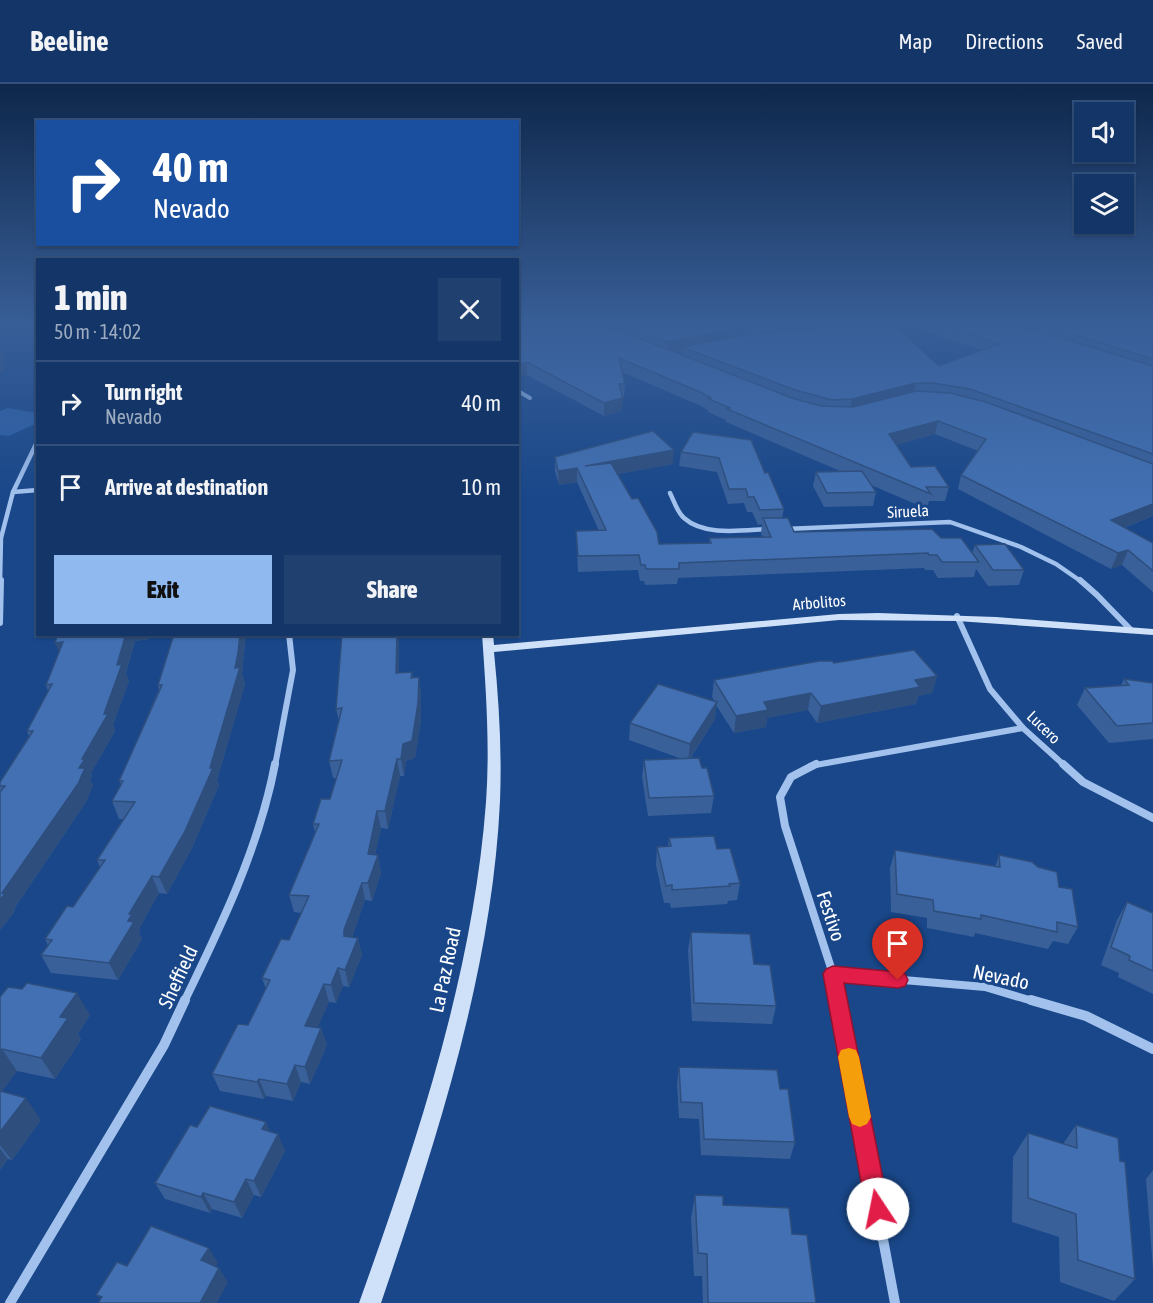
<!DOCTYPE html>
<meta charset="utf-8">
<style>
body{margin:0;font-family:"Asap Condensed",sans-serif;background:#204070;color:#f1f3f6;height:100vh;display:flex;flex-direction:column;font-size:22px;white-space:nowrap}
*{box-sizing:border-box;margin:0}
p{font-size:20px;color:#9dabc0}
.icon{flex:none;width:33px;height:33px;fill:none;stroke:currentColor;stroke-width:2;stroke-linecap:round;stroke-linejoin:round}
.map{position:relative;flex:1;overflow:hidden}
.details{position:absolute;left:36px;top:174px;width:483px;height:378px;display:flex;flex-direction:column;background:#133567;border-radius:0px;box-shadow:0 2px 4px #0004,0 0 0 2px #32507b}
.details>*{flex:none}
.hud{position:absolute;left:36px;top:36px;width:483px;height:126px;border-radius:0px;box-shadow:0 2px 4px #0004,0 0 0 2px #32507b;background:#1a4fa0;color:#fff;overflow:hidden}
.buttons{position:absolute;left:1074px;top:18px;display:grid;gap:12px}
.buttons a{display:grid;place-items:center;width:60px;height:60px;border-radius:0px;background:#133567;box-shadow:0 2px 4px #0004,0 0 0 2px #32507b;font-size:30px}
.pin{position:absolute;display:grid;place-items:center;width:51px;height:51px;color:#fff;margin:-62px -26px;border-radius:50% 50% 50% 0;rotate:-45deg;box-shadow:0 0 6px #0007}
.pin .icon{rotate:45deg}
.me{position:absolute;width:66px;margin:-33px;rotate:349deg;stroke-linejoin:round;filter:drop-shadow(0 0 4px #0008)}
.turn{display:flex;align-items:center;gap:21px;height:126px;padding:0 18px;font-size:27px}
.turn .icon{width:78px;height:78px;stroke-width:2.5}
.turn b{display:block;font-size:42px;line-height:51px}
.round{display:grid;place-items:center;flex:none;width:63px;height:63px;border-radius:0px;background:#204070}
.overview{display:flex;align-items:center;justify-content:space-between;height:102px;padding:0 18px}
h1{font-size:36px;font-weight:800;line-height:45px}
.cta{display:flex;gap:12px;margin-top:auto;padding:12px 18px}
.cta a{flex:1;height:69px;border-radius:0px;background:#90b9f0;color:#111;font-size:24px;font-weight:800;line-height:69px;text-align:center}
.cta a+a{background:#204070;color:#f1f3f6}
ul{padding:0;list-style:none}
li{display:flex;align-items:center;gap:18px;height:84px;padding:0 18px;border-top:2px solid #32507b}
li div{flex:1}
li b{display:block;font-size:22px}
li em{font-style:normal}
header{display:flex;align-items:center;gap:36px;box-sizing:border-box;height:84px;padding:0 30px;background:#133567;border-bottom:2px solid #32507b}
header strong{font-size:28px}
nav{display:flex;gap:33px;margin-inline-start:auto;font-size:21px}
.map>svg:first-child{display:block}
.green{fill:#2c60a8}
.lines{fill:none;stroke-linecap:round;stroke-linejoin:round}
.street-far4{stroke:#a2c2ed;stroke-width:4}
.street-far3{stroke:#a2c2ed;stroke-width:4.5}
.street-far2{stroke:#a2c2ed;stroke-width:6}
.street-far1{stroke:#a2c2ed;stroke-width:8}
.street{stroke:#a2c2ed;stroke-width:10}
.secondary{fill:#cfe0f9;fill-rule:evenodd}
.wall{fill:#396099;fill-rule:evenodd}
.shaded-wall{fill:#2e4e7d}
.building{fill:#4270b2;stroke:#2e4e7d;stroke-width:1.5}
.route{fill:#e11d48;stroke:#92132f;stroke-width:1.5}
.slow{fill:#f59e0b}
.labels{text-anchor:middle;stroke-width:6;stroke-linejoin:round;paint-order:stroke}
.street-label{font-size:16px;fill:#fff;stroke:#194789}
.near-street-label{font-size:20px;fill:#fff;stroke:#194789}
</style>
<header>
<strong>Beeline</strong>
<nav><a>Map</a><a>Directions</a><a>Saved</a></nav>
</header>
<div class="map">
<svg width="1153" height="1219" viewBox="0 0 1153 1219">
<rect width="100%" height="100%" fill="#194789"/>
<!-- green -->
<polygon class="green" points="8,324 37,329 37,339 9,352 0,351 0,327"/>
<g class="lines">
<!-- street-far4 -->
<polyline class="street-far4" points="518,307 530,314"/>
<!-- street-far3 -->
<g class="street-far3">
<polyline points="13,408 38,406"/>
<path d="M670,409C674,417 677,428 684,434C705,453 744,446 769,445"/>
<polyline points="785,445 950,438 1021,463 1056,480 1082,498"/>
<polyline points="0,498 1,454 13,408 38,356"/>
</g>
<!-- street-far2 -->
<g class="street-far2">
<polyline points="1080,496 1097,511 1131,546"/>
<polyline points="957,532 990,605 1023,644 1065,682"/>
<polyline points="0,539 1,496"/>
<polyline points="275,682 293,586 289,550"/>
<polyline points="810,682 1023,644"/>
</g>
<!-- street-far1 -->
<g class="street-far1">
<polyline points="816,680 791,693 780,713 785,742 833,890 838,918"/>
<polyline points="1063,680 1083,698 1153,734"/>
<polyline points="833,890 985,903 1036,918"/>
<path d="M184,918C221,842 259,764 275,680"/>
</g>
<!-- street -->
<g class="street">
<polyline points="838,916 895,1219"/>
<polyline points="1031,916 1086,932 1153,965"/>
<polyline points="10,1219 164,961 185,916"/>
</g>
<!-- secondary -->
<path class="secondary" d="M878,529L996,533L1153,545V551L957,537L839,536L494,568C499,618 502,667 500,717C492,889 436,1057 381,1219H359C417,1057 473,891 486,718C490,662 486,607 482,550H493L494,561L839,530Z"/>
</g>
<!-- wall -->
<g class="wall">
<path d="M518,241H894L939,282L981,266L907,241H1153V432L1124,444L1153,459V508L1122,481L1111,485L958,405L961,391L978,367L935,350L896,361L911,383L949,403L945,417H929L927,425L871,401L876,408L873,422L824,423L813,402L816,388L840,387L726,338V336L708,328V326L699,321L622,288L625,300L624,313H622V327L604,332L527,291ZM681,267V271L674,268Z"/>
<polygon points="693,348 765,389 784,425 782,434 794,448 941,454 972,469 975,461 1024,486 1019,501 988,502 976,485 974,493 938,494 933,486 925,486 924,484 678,494 677,500 645,501 644,497 640,497 638,486 578,488 576,447 599,447 577,398 559,401 555,387 555,373 673,380 618,390 659,460 709,459 709,454 762,453 761,449 762,440 758,441 752,428 747,428 744,419 728,420 717,388 679,382 681,368"/>
<polygon points="58,550 151,550 149,555 135,557 126,589 129,597 113,641 115,647 91,689 92,692 90,696 93,701 86,718 14,825 15,827 0,846 0,698 29,652 27,647 48,607 46,601 59,568"/>
<polygon points="174,550 246,550 242,589 245,600 217,696 219,701 192,764 167,810 159,809 139,845 140,847 139,849 142,855 118,896 51,889 41,871 48,861 45,855 73,823 100,783 97,776 123,735 119,735 112,717 121,700 119,697 159,605 158,601"/>
<polygon points="399,550 399,589 412,588 413,594 419,593 421,610 421,636 415,674 406,677 404,692 400,692 388,745 381,744 375,771 378,771 381,789 372,817 365,816 352,853 358,854 362,871 349,903 343,902 336,919 329,918 317,944 321,944 327,961 310,1000 301,998 293,1017 266,1012 264,1015 220,1007 212,990 248,941 266,905 262,894 289,856 301,829 294,828 289,811 315,748 313,740 330,715 336,694 333,694 329,677 339,637 336,625"/>
<polygon points="834,579 937,592 932,609 918,612 916,620 817,639 808,626 767,634 766,643 734,649 716,621 715,635 690,675 702,684 714,712 711,729 648,732 642,693 644,676 682,675 629,656 630,639 715,618 712,613 714,596"/>
<polygon points="1124,595 1153,599 1153,655 1109,659 1077,621 1085,604 1121,601"/>
<polygon points="669,754 717,765 740,799 737,816 728,817 727,820 671,824 670,819 664,819 656,781 657,763 668,763"/>
<polygon points="895,766 995,783 999,771 1059,803 1078,843 1068,860 1053,857 1048,865 975,849 974,853 927,844 927,834 891,828 890,784"/>
<polygon points="1127,818 1153,829 1153,910 1118,893 1119,889 1101,881 1117,836"/>
<polygon points="691,848 754,880 776,922 772,940 692,937 688,866"/>
<polygon points="0,913 90,931 78,950 81,956 55,995 17,987 2,1007 41,1036 12,1076 8,1075 0,1086"/>
<polygon points="679,983 780,1005 795,1058 790,1075 701,1071 699,1035 679,1034 677,1000"/>
<polygon points="266,1038 270,1048 285,1067 261,1113 254,1111 242,1134 212,1125 210,1129 165,1115 155,1099 197,1043"/>
<polygon points="1076,1041 1120,1077 1135,1195 1114,1217 1060,1198 1059,1153 1012,1138 1013,1073 1028,1049 1063,1060"/>
<polygon points="1153,1086 1153,1185 1146,1095"/>
<polygon points="695,1111 723,1121 792,1150 816,1219 703,1219 702,1192 694,1192 691,1134"/>
</g>
<!-- shaded-wall -->
<g class="shaded-wall">
<polygon points="752,241 751,253 682,263 681,267 667,269 667,258"/>
<polygon points="0,260 5,284 0,289"/>
<polygon points="527,278 527,291 518,293 518,281"/>
<polygon points="916,299 913,312 849,328 852,315"/>
<polygon points="623,314 622,327 604,332 604,319"/>
<polygon points="938,337 935,350 886,364 889,350"/>
<polygon points="674,366 673,380 585,396 585,382"/>
<polygon points="577,384 577,398 559,401 558,387"/>
<polygon points="1153,420 1153,432 1105,451 1111,436"/>
<polygon points="1128,466 1122,481 1111,485 1118,469"/>
<polygon points="126,550 151,550 149,555 135,557 126,589 129,597 113,641 115,647 91,689 92,692 90,696 93,701 86,718 14,825 15,827 0,846 0,816 2,809 79,684 82,675 104,630"/>
<polygon points="240,550 246,550 242,589 245,600 217,696 219,701 192,764 167,810 159,793 210,684"/>
<polygon points="397,550 399,550 399,606 396,589"/>
<polygon points="63,558 62,576 55,559"/>
<polygon points="937,592 932,609 918,612 916,620 817,639 821,622 915,596"/>
<polygon points="419,593 421,610 421,636 415,674 406,677 404,692 401,675 403,660"/>
<polygon points="811,609 808,626 767,634 766,643 734,649 736,632 764,618"/>
<polygon points="717,618 715,635 688,677 690,660"/>
<polygon points="397,675 400,692 388,745 385,727"/>
<polygon points="377,727 381,744 371,788 368,770"/>
<polygon points="378,771 381,789 372,817 368,799"/>
<polygon points="152,792 159,809 139,845 140,847 139,849 142,855 118,896 109,879 128,837 129,830"/>
<polygon points="362,799 365,816 349,863 344,852 344,846"/>
<polygon points="358,854 362,871 349,903 345,886"/>
<polygon points="338,884 343,902 336,919 331,901"/>
<polygon points="324,900 329,918 311,959 305,942"/>
<polygon points="77,909 90,931 78,950 81,956 55,995 41,974 60,933"/>
<polygon points="321,944 327,961 310,1000 305,983"/>
<polygon points="2,965 17,987 0,1010 0,967"/>
<polygon points="295,981 301,998 293,1017 287,1000"/>
<polygon points="259,995 266,1012 264,1015 257,998"/>
<polygon points="26,1014 41,1036 12,1076 0,1061 0,1048"/>
<polygon points="266,1038 273,1054 262,1045"/>
<polygon points="278,1050 285,1067 261,1113 254,1097"/>
<polygon points="0,1065 8,1075 0,1086"/>
<polygon points="246,1095 254,1111 242,1134 234,1118"/>
<polygon points="203,1109 212,1125 210,1129 201,1113"/>
<polygon points="209,1164 218,1179 211,1191 201,1176"/>
<polygon points="219,1184 228,1198 217,1219 200,1219"/>
</g>
<!-- building -->
<g class="building">
<polygon points="518,241 605,241 792,314 821,322 853,323 916,307 950,309 986,318 1153,380 1153,420 1111,436 1153,459 1153,487 1128,466 1118,469 961,391 986,355 938,337 889,350 911,383 935,382 949,403 926,403 931,410 727,325 730,324 709,315 711,314 700,308 619,274 625,300 619,300 623,314 604,319 527,278 518,281"/>
<polygon points="627,241 752,241 667,258"/>
<polygon points="815,241 894,241 939,282 999,260 944,241 1018,241 1153,282 1153,370 970,305 933,299 916,299 852,315 832,316 795,306 682,263 753,249 813,248 817,245"/>
<polygon points="1044,241 1153,241 1153,275"/>
<polygon points="653,347 674,366 585,382 611,379 632,415 638,414 657,448 659,460 711,459 709,454 771,453 763,434 788,434 794,448 932,445 941,454 961,454 979,478 942,478 937,471 929,471 928,469 679,479 679,485 646,485 645,481 641,481 639,471 578,472 576,447 606,446 577,384 558,387 555,373"/>
<polygon points="693,348 751,356 765,389 768,388 784,425 760,426 754,413 748,413 746,405 729,405 719,374 681,368"/>
<polygon points="862,387 876,408 827,409 816,388"/>
<polygon points="1005,460 1024,486 993,486 975,461"/>
<polygon points="58,550 126,550 117,581 122,580 104,630 108,630 82,675 85,675 79,684 85,684 78,700 2,809 5,810 0,816 0,708 5,702 0,702 0,698 33,647 27,647 52,600 46,601 63,558 55,559"/>
<polygon points="174,550 240,550 238,569 235,584 240,583 210,684 213,684 185,747 159,793 152,792 129,830 132,830 128,837 134,838 109,879 41,871 52,856 45,855 67,822 73,823 105,776 97,776 135,718 112,717 123,697 119,697 162,601 158,601"/>
<polygon points="342,550 397,550 396,589 412,588 411,594 419,593 418,619 412,657 403,660 401,675 397,675 385,727 377,727 368,770 378,771 368,799 362,799 344,846 344,852 358,854 345,886 338,884 331,901 324,900 305,942 321,944 305,983 295,981 287,1000 259,995 257,998 212,990 238,940 248,941 270,896 262,894 281,855 289,856 309,812 289,811 319,740 313,740 321,715 330,715 342,676 329,677 342,624 336,625"/>
<polygon points="914,566 937,592 915,596 920,603 821,622 811,609 764,618 768,626 736,632 714,596 819,577 832,577 834,579"/>
<polygon points="1124,595 1153,599 1153,639 1117,642 1085,604 1129,601"/>
<polygon points="658,600 717,618 690,660 630,639"/>
<polygon points="699,674 702,684 707,684 714,712 649,714 644,676"/>
<polygon points="714,752 717,765 730,764 740,799 729,800 730,802 672,806 672,801 666,802 657,763 671,762 669,754"/>
<polygon points="895,766 1000,783 999,771 1032,778 1038,783 1057,788 1059,803 1072,805 1078,843 1057,838 1057,848 981,831 981,835 934,827 933,816 897,810"/>
<polygon points="1127,818 1153,829 1153,887 1129,876 1130,872 1111,863"/>
<polygon points="691,848 750,850 754,880 770,881 776,922 694,919"/>
<polygon points="27,899 77,909 60,933 68,934 41,974 2,965 0,967 0,913 8,903 22,905"/>
<polygon points="679,983 777,986 780,1005 788,1005 795,1058 704,1055 702,1019 681,1018"/>
<polygon points="0,1007 26,1014 0,1048"/>
<polygon points="210,1022 266,1038 262,1045 278,1050 254,1097 246,1095 234,1118 203,1109 201,1113 155,1099 190,1041 197,1043"/>
<polygon points="1076,1041 1118,1054 1120,1077 1125,1078 1135,1195 1078,1176 1076,1130 1028,1114 1028,1049 1077,1064"/>
<polygon points="695,1111 723,1112 723,1121 789,1124 792,1150 807,1151 816,1219 708,1219 707,1170 698,1169"/>
<polygon points="151,1142 209,1164 201,1176 219,1184 200,1219 98,1219 102,1213 96,1211 117,1178 127,1182"/>
</g>
<!-- sky -->
<linearGradient id="sky" x2="0" y2="1"><stop stop-color="#0e274b"/><stop offset="0.58" stop-color="#385e97"/><stop offset="1" stop-color="#385e97" stop-opacity="0"/></linearGradient>
<rect width="1153" height="412" fill="url(#sky)"/>
<!-- route -->
<polygon class="route" points="833,882 898,888 905,890 908,896 905,902 898,904 844,899 889,1125 886,1133 878,1137 869,1133 866,1125 823,890 826,885"/>
<!-- slow -->
<polygon class="slow" points="849,964 856,966 859,973 871,1033 867,1040 860,1043 852,1040 849,1033 838,973 841,966"/>
<g class="labels">
<!-- street labels -->
<g class="street-label">
<text transform="translate(908 427) rotate(-3)" y="6">Siruela</text>
<text transform="translate(819 518) rotate(-5)" y="6">Arbolitos</text>
<text transform="translate(1044 643) rotate(44)" y="6">Lucero</text>
</g>
<!-- near-street labels -->
<g class="near-street-label">
<text transform="translate(831 832) rotate(72)" y="7">Festivo</text>
<text transform="translate(445 886) rotate(-78)" y="7">La Paz Road</text>
<text transform="translate(178 893) rotate(-65)" y="7">Sheffield</text>
<text transform="translate(1001 893) rotate(12)" y="7">Nevado</text>
</g>
</g>
</svg>
<div class="buttons">
<a><svg class="icon" aria-label="sound" viewBox="0 0 24 24"><path d="M4 9h4l5-4v14l-5-4H4zM17 9q2 3 0 6"/></svg></a>
<a><svg class="icon" aria-label="layers" viewBox="0 0 24 24"><path d="M12 4l9 5-9 5-9-5zM3 14l9 5 9-5"/></svg></a>
</div>
<div class="pin" style="left:898px;top:896px;background:#d93025"><svg class="icon" aria-label="arrive" viewBox="0 0 24 24"><path d="M6 21V4h12l-3 4 3 4H6"/></svg></div>
<svg class="me" style="left:878px;top:1125px" viewBox="-20 -20 40 40"><circle r="19" fill="#fff"/><path d="M0-13L10 11 0 6-10 11z" fill="#e11d48"/></svg>
<div class="hud">
<div class="turn"><svg class="icon" aria-label="right" viewBox="0 0 24 24"><path d="M7 20v-9h11M14 6l5 5-5 5"/></svg><div><b>40 m</b>Nevado</div></div>
</div>
<section class="details">
<div class="overview"><div><h1>1 min</h1><p>50 m · 14:02</p></div><a class="round"><svg class="icon" aria-label="close" viewBox="0 0 24 24"><path d="M6 6l12 12M18 6L6 18"/></svg></a></div>
<ul>
<li><svg class="icon" aria-label="right" viewBox="0 0 24 24"><path d="M7 20v-9h11M14 6l5 5-5 5"/></svg><div><b>Turn right</b><p>Nevado</p></div><em>40 m</em></li>
<li><svg class="icon" aria-label="arrive" viewBox="0 0 24 24"><path d="M6 21V4h12l-3 4 3 4H6"/></svg><div><b>Arrive at destination</b></div><em>10 m</em></li>
</ul>
<div class="cta"><a>Exit</a><a>Share</a></div>
</section>
</div>
